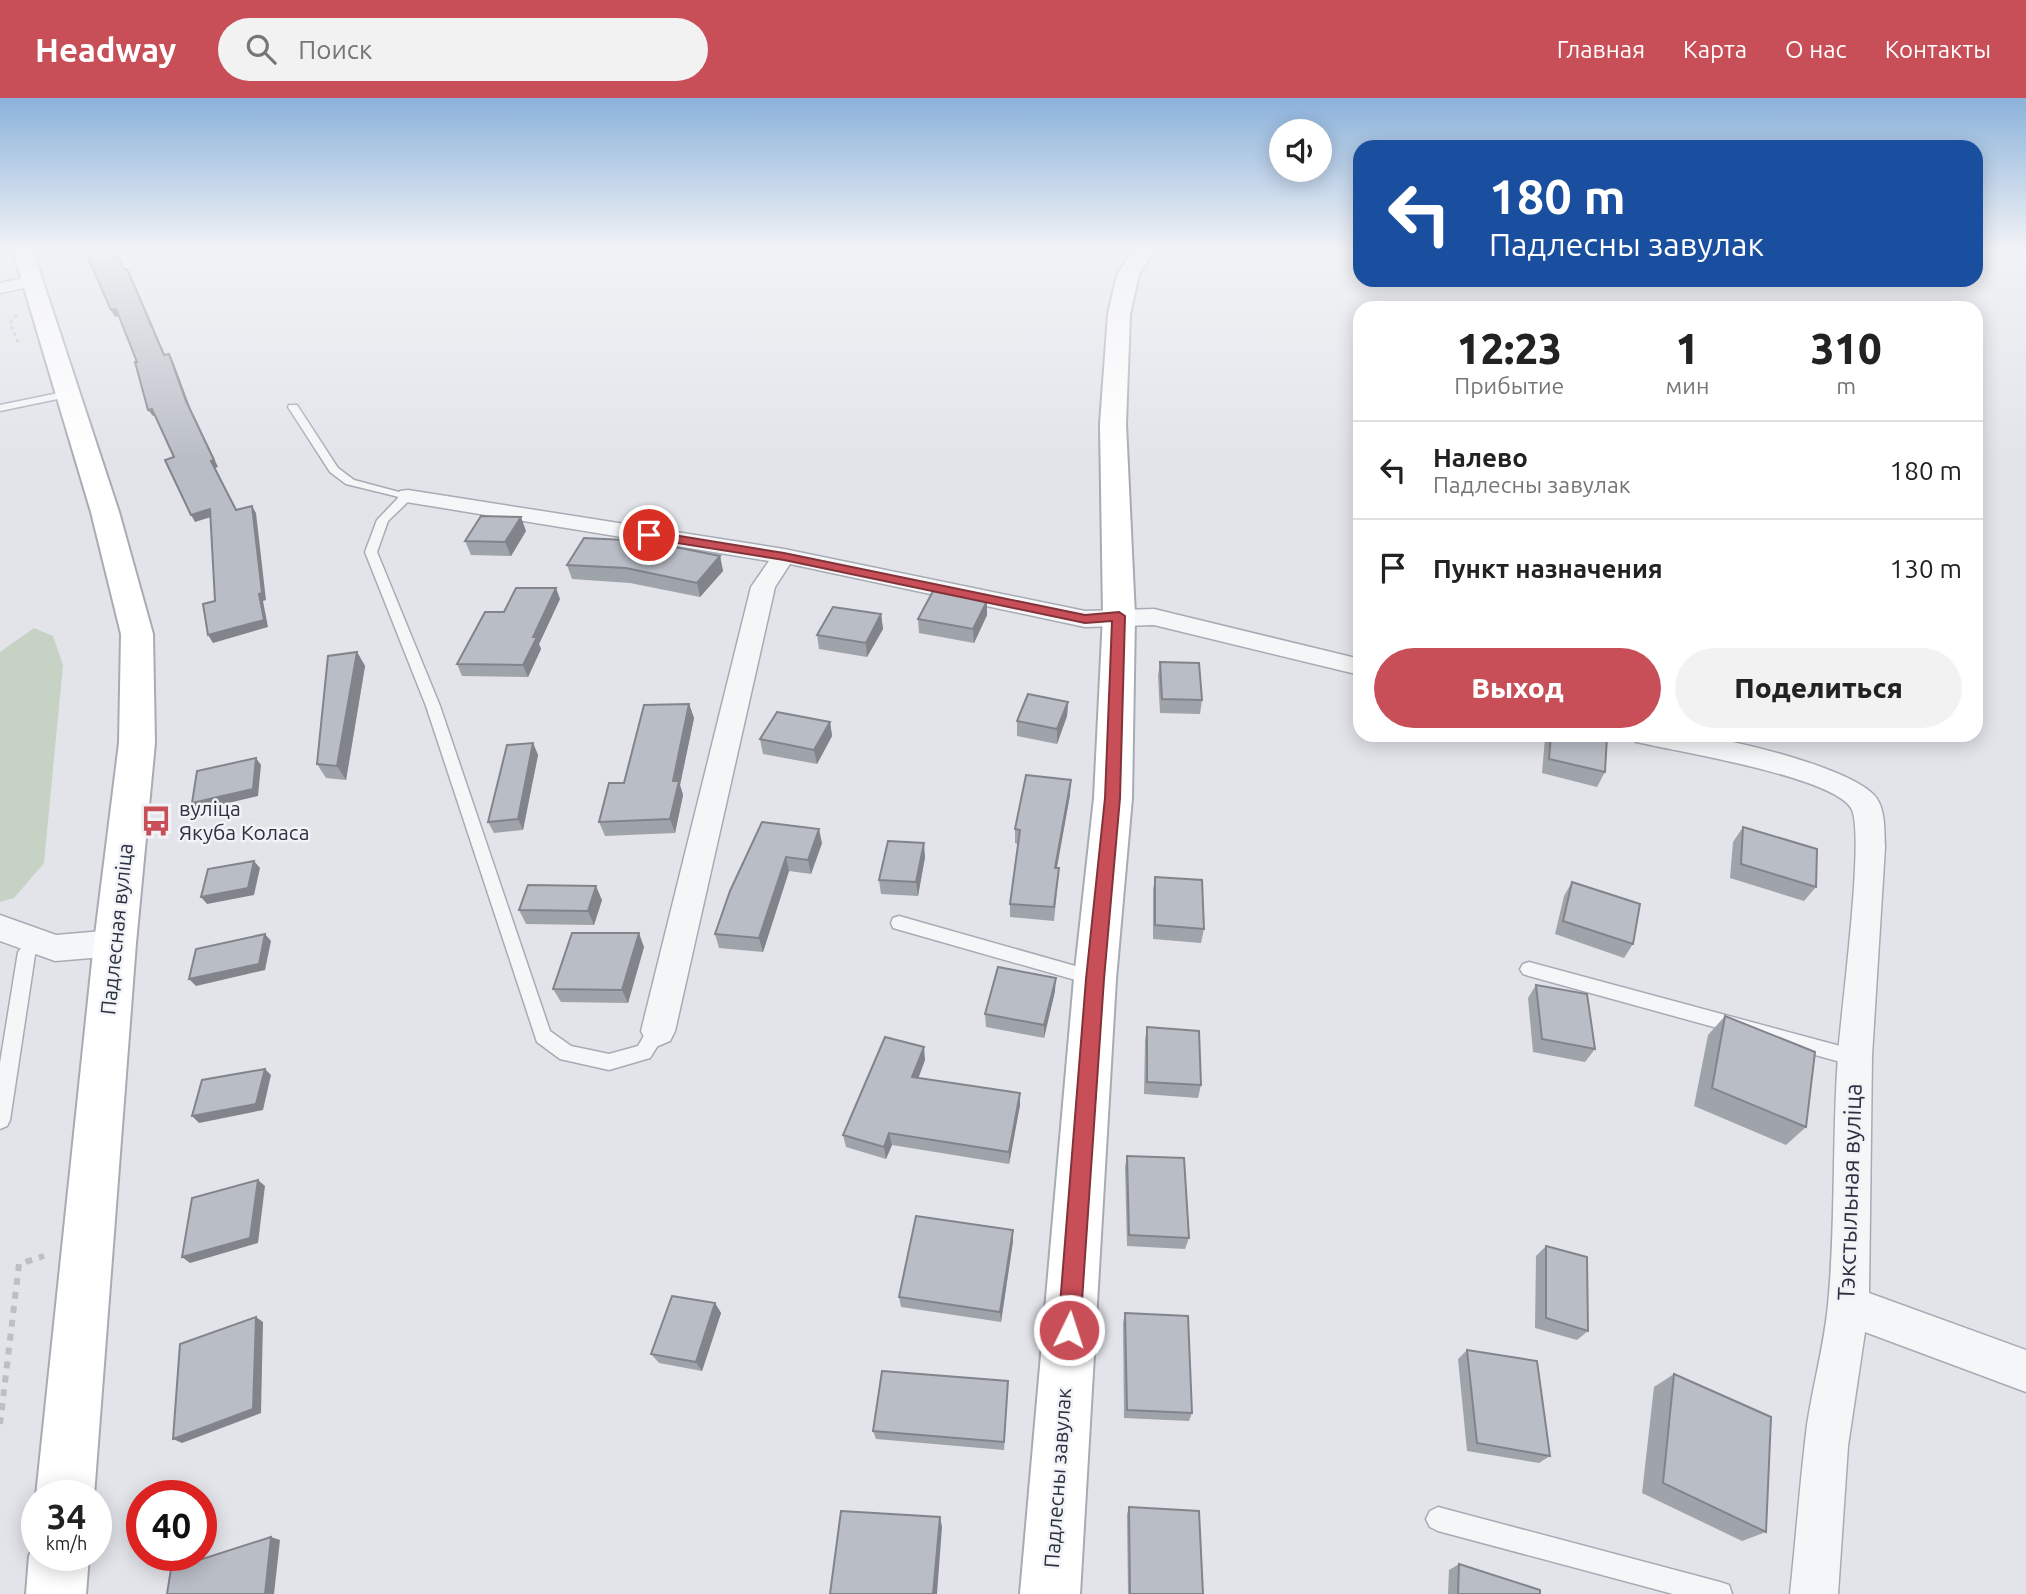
<!DOCTYPE html>
<html lang="ru">
<meta charset="utf-8">
<style>
body{margin:0;font-family:Ubuntu,sans-serif;background:#f2f2f2;color:#222;height:100vh;display:flex;flex-direction:column;font-size:26px;white-space:nowrap}
*{box-sizing:border-box;margin:0}
p{font-size:23px;color:#767676}
.icon{flex:none;width:38px;height:38px;fill:none;stroke:currentColor;stroke-width:2;stroke-linecap:round;stroke-linejoin:round}
.map{position:relative;flex:1;overflow:hidden}
.details{position:absolute;left:1353px;top:203px;width:630px;height:441px;display:flex;flex-direction:column;background:#fff;border-radius:21px;box-shadow:0 4px 18px #0003}
.details>*{flex:none}
.top-card{position:absolute;left:1353px;top:42px;width:630px;height:147px;border-radius:21px;box-shadow:0 4px 18px #0003;background:#1a4fa0;color:#fff;overflow:hidden}
.tools{position:absolute;left:1269px;top:21px;display:grid;gap:14px}
.tools a{display:grid;place-items:center;width:63px;height:63px;border-radius:50%;background:#fff;box-shadow:0 4px 18px #0003;font-size:35px}
.speed{position:absolute;left:21px;top:1382px;display:flex;gap:14px;font-size:35px;font-weight:700;text-align:center}
.speed>*{display:grid;place-content:center;width:91px;height:91px;border-radius:50%;background:#fff;box-shadow:0 4px 18px #0003;line-height:1}
.speed small{font-size:18px;font-weight:400}
.speed .limit{border:10px solid #d22;background:#fff;color:#111}
.pin{position:absolute;display:grid;place-items:center;width:60px;height:60px;color:#fff;margin:-30px;border:4px solid #fff;border-radius:50%;box-shadow:0 2px 7px #0007}
.me{position:absolute;width:77px;margin:-38px;rotate:4deg;stroke-linejoin:round;filter:drop-shadow(0 0 5px #0008)}
.turn{display:flex;align-items:center;gap:24px;height:147px;padding:0 21px;font-size:32px}
.turn .icon{width:91px;height:91px;stroke-width:2.5}
.turn b{display:block;font-size:49px;line-height:60px}
.eta{display:flex;justify-content:space-evenly;align-items:center;height:119px;text-align:center}
.eta b{font-size:42px;font-weight:800;line-height:49px}
.button{display:flex;gap:14px;margin-top:auto;padding:14px 21px}
.button a{flex:1;height:80px;border-radius:42px;background:#c84e57;color:#fff;font-size:28px;font-weight:800;line-height:80px;text-align:center}
.button a+a{background:#f2f2f2;color:#222}
ul{padding:0;list-style:none}
li{display:flex;align-items:center;gap:21px;height:98px;padding:0 21px;border-top:2px solid #e0e0e0}
li div{flex:1}
li b{display:block;font-size:26px}
li em{font-style:normal}
header{display:flex;align-items:center;gap:42px;box-sizing:border-box;height:98px;padding:0 35px;background:#c84e57;color:#fff}
header strong{font-size:33px}
nav{display:flex;gap:38px;margin-inline-start:auto;font-size:24px}
.search{width:490px;height:63px;background:#f2f2f2;display:flex;align-items:center;gap:18px;box-sizing:border-box;padding:0 24px;border-radius:38px;color:#767676;font-size:26px}
.map>svg:first-child{display:block}
.green{fill:#c6d3c4}
.lines{fill:none;stroke-linecap:round;stroke-linejoin:round}
.lane-casing{stroke:#a7abb4;stroke-width:3}
.street-casing{stroke:#a7abb4;stroke-width:3}
.secondary-casing{stroke:#a7abb4;stroke-width:4}
.path-far1{stroke:#bcbfc5;stroke-width:2.5;stroke-dasharray:3.5 3.5;stroke-linecap:butt}
.path{stroke:#bcbfc5;stroke-width:6;stroke-dasharray:7 7;stroke-linecap:butt}
.lane{fill:#f5f6f8;fill-rule:evenodd}
.street{fill:#f5f6f8;fill-rule:evenodd}
.secondary{fill:#fff;fill-rule:evenodd}
.wall{fill:#9fa3aa}
.shaded-wall{fill:#82848b}
.building{fill:#b9bdc6;stroke:#82848b;stroke-width:2}
.route{fill:#c84e57;stroke:#823339;stroke-width:2}
.labels{text-anchor:middle;stroke-width:5;stroke-linejoin:round;paint-order:stroke}
.poi-label{font-size:21px;fill:#2b3141;stroke:#f2f3f7;text-anchor:start}
.street-label{font-size:21px;fill:#2b3141;stroke:#f2f3f7}
.near-street-label{font-size:24px;fill:#2b3141;stroke:#f2f3f7}
</style>
<header>
<strong>Headway</strong>
<div class="search"><svg class="icon" aria-label="search" viewBox="0 0 24 24"><circle cx="10" cy="10" r="6"/><path d="M15 15l6 6"/></svg>Поиск</div>
<nav><a>Главная</a><a>Карта</a><a>О нас</a><a>Контакты</a></nav>
</header>
<div class="map">
<svg width="2026" height="1496" viewBox="0 0 2026 1496">
<rect width="100%" height="100%" fill="#e2e4ea"/>
<!-- green -->
<polygon class="green" points="34,530 53,538 63,567 44,765 14,800 0,804 0,554"/>
<g class="lines">
<!-- lane casing -->
<g class="lane-casing">
<g id="lane">
<polygon points="68,293 72,294 72,298 0,313 0,307"/>
<path d="M289,307H297L338,370L354,382L414,398L388,423L377,454L440,608L550,933L571,948L609,956L638,948C645,937 650,922 664,927L667,933L650,960L609,972L560,961L537,944L426,608L365,454L377,422L399,399L346,386L330,374L288,309Z"/>
<polygon points="899,818 1093,873 1099,875 1102,880 1099,885 1093,887 893,830 891,825 893,820"/>
<polygon points="37,837 43,839 45,844 35,857 10,1022 7,1028 0,1031 0,965 18,854 31,839"/>
<polygon points="1529,864 1855,952 1861,954 1864,960 1861,966 1855,968 1529,878 1523,876 1520,871 1523,866"/>
<polygon points="1438,1409 1720,1484 1729,1487 1732,1496 1673,1496 1438,1433 1430,1429 1426,1421 1430,1413"/>
</g>
</g>
<!-- street casing -->
<g class="street-casing">
<g id="street">
<polygon points="33,178 39,179 41,183 39,187 0,195 0,185"/>
<polygon points="408,392 784,451 1085,513 1154,511 1360,561 1360,577 1154,527 1085,529 790,466 775,489 675,933 670,943 658,948 646,943 641,933 751,489 769,463 400,403 397,398 400,393"/>
<path d="M1632,637C1652,637 1672,635 1692,637C1732,641 1847,669 1874,697C1886,710 1884,732 1885,749L1872,958L1869,1195L2026,1252V1294L1865,1234L1848,1348L1838,1496H1790C1796,1440 1800,1383 1807,1327C1813,1287 1824,1248 1828,1207C1836,1124 1832,1041 1838,958C1840,920 1866,733 1851,710C1832,679 1685,655 1646,646L1636,644Z"/>
<polygon points="0,817 56,837 115,832 126,836 131,845 126,854 115,858 55,863 0,843"/>
</g>
</g>
<!-- secondary casing -->
<g class="secondary-casing">
<g id="secondary">
<polygon points="13,153 33,153 119,414 153,536 155,645 136,845 94,1398 36,1398 94,845 119,645 121,536 91,414"/>
<polygon points="1133,153 1153,153 1139,177 1130,216 1126,326 1135,518 1132,700 1116,881 1080,1496 1020,1496 1074,881 1094,700 1103,518 1100,326 1108,216 1117,177"/>
<polygon points="37,1440 37,1458 89,1458 86,1496 26,1496 29,1458"/>
</g>
</g>
<!-- path-far1 -->
<polyline class="path-far1" points="17,217 10,225 18,244"/>
<!-- path -->
<polyline class="path" points="0,1326 19,1166 44,1158"/>
<!-- lane -->
<use href="#lane" class="lane"/>
<!-- street -->
<use href="#street" class="street"/>
<!-- secondary -->
<use href="#secondary" class="secondary"/>
</g>
<!-- wall -->
<g class="wall">
<polygon points="526,433 511,458 471,457 465,443"/>
<polygon points="720,458 723,473 700,499 630,485 572,481 567,467"/>
<polygon points="560,501 539,546 541,551 528,579 462,578 457,566 504,514"/>
<polygon points="881,516 883,531 867,559 819,551 817,537"/>
<polygon points="987,517 974,545 919,535 918,521"/>
<polygon points="357,554 365,568 346,682 326,680 317,666"/>
<polygon points="1160,564 1202,602 1200,616 1160,615 1158,578"/>
<polygon points="1068,604 1067,618 1057,646 1017,638 1017,623"/>
<polygon points="689,606 694,620 680,687 683,697 675,735 605,738 599,724 624,685"/>
<polygon points="830,624 832,638 817,666 763,656 760,641"/>
<polygon points="1547,637 1601,637 1605,674 1597,689 1542,675 1545,640"/>
<polygon points="533,645 538,657 523,732 494,735 488,724"/>
<polygon points="1070,697 1057,770 1059,770 1058,784 1054,823 1010,819 1010,806 1018,746 1015,745 1015,731"/>
<polygon points="762,724 822,745 811,776 789,773 763,854 719,850 715,836"/>
<polygon points="1743,729 1816,789 1804,803 1730,780 1733,744"/>
<polygon points="925,759 918,798 881,796 879,782"/>
<polygon points="1155,779 1204,831 1201,845 1153,841 1153,792"/>
<polygon points="1572,784 1633,846 1624,860 1555,836 1564,798"/>
<polygon points="602,802 594,827 526,826 519,812"/>
<polygon points="644,849 628,905 561,904 553,891"/>
<polygon points="1536,887 1595,951 1585,964 1533,954 1528,900"/>
<polygon points="1055,893 1044,940 986,929 985,916"/>
<polygon points="1725,918 1806,1029 1786,1047 1694,1008 1708,937"/>
<polygon points="1147,929 1201,987 1198,1000 1144,996 1145,942"/>
<polygon points="925,962 918,980 1020,995 1020,1007 1009,1066 892,1047 886,1061 846,1049 843,1037"/>
<polygon points="1127,1058 1189,1140 1185,1151 1127,1148 1125,1069"/>
<polygon points="1013,1143 1001,1224 901,1209 899,1199"/>
<polygon points="1546,1148 1588,1233 1577,1242 1535,1230 1536,1158"/>
<polygon points="715,1205 721,1215 702,1273 659,1265 651,1256"/>
<polygon points="1125,1215 1192,1315 1189,1323 1124,1320 1123,1225"/>
<polygon points="1467,1252 1550,1358 1539,1365 1467,1353 1458,1261"/>
<polygon points="1674,1276 1766,1434 1742,1443 1642,1395 1654,1289"/>
<polygon points="1008,1283 1004,1352 876,1341 873,1333"/>
<polygon points="1129,1409 1203,1496 1128,1496 1127,1416"/>
<polygon points="1459,1466 1540,1496 1448,1496 1449,1472"/>
</g>
<!-- shaded-wall -->
<g class="shaded-wall">
<polygon points="127,171 131,177 168,264 164,257"/>
<polygon points="116,211 119,218 115,219 111,212"/>
<polygon points="169,256 173,263 190,309 218,369 215,370 211,363 186,303"/>
<polygon points="152,311 156,318 153,318 148,312"/>
<polygon points="252,408 256,415 266,502 263,503 268,529 213,545 208,537 259,496"/>
<polygon points="210,411 214,418 195,424 191,417"/>
<polygon points="521,419 526,433 511,458 505,444"/>
<polygon points="720,458 723,473 700,499 697,485"/>
<polygon points="556,490 560,501 539,546 541,551 528,579 523,567 533,539"/>
<polygon points="987,503 987,517 974,545 973,531"/>
<polygon points="881,516 883,531 867,559 866,545"/>
<polygon points="357,554 365,568 346,682 337,668"/>
<polygon points="1068,604 1067,618 1057,646 1057,631"/>
<polygon points="689,606 694,620 680,687 683,697 675,735 670,721 673,683"/>
<polygon points="830,624 832,638 817,666 814,652"/>
<polygon points="533,645 538,657 523,732 518,721"/>
<polygon points="256,660 261,667 258,698 198,712 192,705"/>
<polygon points="1071,682 1070,697 1054,784 1055,770"/>
<polygon points="819,731 822,745 811,776 808,762"/>
<polygon points="924,745 925,759 918,798 916,784"/>
<polygon points="786,759 789,773 763,854 759,840"/>
<polygon points="254,763 260,770 254,797 207,806 201,799"/>
<polygon points="596,788 602,802 594,827 588,813"/>
<polygon points="639,835 644,849 628,905 622,892"/>
<polygon points="265,836 271,843 265,872 196,888 189,881"/>
<polygon points="1056,880 1055,893 1044,940 1044,927"/>
<polygon points="924,949 925,962 914,992 912,979"/>
<polygon points="265,971 271,977 263,1012 199,1025 192,1018"/>
<polygon points="1020,995 1020,1007 1009,1066 1009,1054"/>
<polygon points="889,1035 892,1047 886,1061 884,1049"/>
<polygon points="258,1082 265,1088 258,1145 190,1165 182,1159"/>
<polygon points="1013,1132 1013,1143 1001,1224 1000,1214"/>
<polygon points="715,1205 721,1215 702,1273 696,1264"/>
<polygon points="256,1219 263,1224 261,1315 182,1345 173,1341"/>
<polygon points="940,1419 942,1429 937,1496 933,1496"/>
<polygon points="271,1439 280,1442 274,1496 265,1496"/>
</g>
<!-- building -->
<g class="building">
<polygon points="85,153 115,153 124,171 127,171 164,257 169,256 186,303 214,362 211,363 236,412 252,408 262,495 259,496 264,522 208,537 203,506 215,503 210,411 191,417 165,362 174,359 152,311 148,312 135,264 137,264 116,211 111,212"/>
<polygon points="481,418 521,419 505,444 465,443"/>
<polygon points="584,440 645,443 720,458 697,485 626,470 567,467"/>
<polygon points="516,490 556,490 533,539 537,539 523,567 457,566 485,514 504,514"/>
<polygon points="933,493 987,503 973,531 918,521"/>
<polygon points="833,509 881,516 866,545 817,537"/>
<polygon points="357,554 337,668 317,666 328,558"/>
<polygon points="1160,564 1199,565 1202,602 1162,601"/>
<polygon points="1028,596 1068,604 1057,631 1017,623"/>
<polygon points="689,606 673,683 679,683 670,721 599,724 609,685 624,685 644,607"/>
<polygon points="777,614 830,624 814,652 760,641"/>
<polygon points="1551,637 1601,637 1607,638 1605,674 1549,661"/>
<polygon points="533,645 518,721 488,724 507,647"/>
<polygon points="256,660 253,691 192,705 197,673"/>
<polygon points="1026,677 1071,682 1055,770 1059,770 1054,809 1010,806 1020,732 1015,731"/>
<polygon points="762,724 819,731 808,762 786,759 759,840 715,836 730,793"/>
<polygon points="1743,729 1817,751 1816,789 1741,766"/>
<polygon points="888,743 924,745 916,784 879,782"/>
<polygon points="254,763 248,790 201,799 208,771"/>
<polygon points="1155,779 1202,782 1204,831 1155,827"/>
<polygon points="1572,784 1640,806 1633,846 1563,823"/>
<polygon points="528,787 596,788 588,813 519,812"/>
<polygon points="572,835 639,835 622,892 553,891"/>
<polygon points="265,836 259,866 189,881 196,851"/>
<polygon points="998,869 1056,880 1044,927 985,916"/>
<polygon points="1536,887 1587,896 1595,951 1542,941"/>
<polygon points="1725,918 1815,954 1806,1029 1712,990"/>
<polygon points="1147,929 1199,933 1201,987 1147,984"/>
<polygon points="885,939 924,949 912,979 1020,995 1009,1054 889,1035 884,1049 843,1037"/>
<polygon points="265,971 256,1006 192,1018 202,982"/>
<polygon points="1127,1058 1184,1060 1189,1140 1129,1137"/>
<polygon points="258,1082 250,1140 182,1159 192,1100"/>
<polygon points="916,1118 1013,1132 1000,1214 899,1199"/>
<polygon points="1546,1148 1587,1159 1588,1233 1546,1220"/>
<polygon points="672,1198 715,1205 696,1264 651,1256"/>
<polygon points="1125,1215 1188,1218 1192,1315 1127,1312"/>
<polygon points="256,1219 253,1311 173,1341 180,1246"/>
<polygon points="1467,1252 1537,1263 1550,1358 1477,1345"/>
<polygon points="882,1273 1008,1283 1004,1344 873,1333"/>
<polygon points="1674,1276 1771,1319 1766,1434 1663,1385"/>
<polygon points="1129,1409 1199,1413 1203,1496 1130,1496"/>
<polygon points="841,1413 940,1419 933,1496 830,1496"/>
<polygon points="271,1439 265,1496 167,1496 171,1471"/>
<polygon points="1459,1466 1540,1492 1540,1496 1458,1496"/>
</g>
<!-- sky -->
<linearGradient id="sky" x2="0" y2="1"><stop stop-color="#8bb2db"/><stop offset="0.42" stop-color="#f2f3f6"/><stop offset="1" stop-color="#f2f3f6" stop-opacity="0"/></linearGradient>
<rect width="2026" height="362" fill="url(#sky)"/>
<!-- route -->
<polygon class="route" points="649,433 784,455 1085,517 1119,514 1125,518 1120,700 1104,881 1080,1232 1076,1240 1069,1243 1061,1240 1058,1232 1086,881 1105,700 1112,523 1085,525 784,462 645,440 645,434"/>
<!-- icons -->
<defs>
<g id="bus-bare" transform="scale(2.415)"><path d="M-5-6H5V4H4V6H2V4H-2V6H-4V4H-5ZM-3.5-4V0h7V-4ZM-3.5 1.2v1.5H-2V1.2ZM2 1.2v1.5H3.5V1.2Z" fill="#c84e57" stroke="#f2f3f7" stroke-width="2.5" paint-order="stroke"/></g>
</defs>
<g fill-rule="evenodd">
<use href="#bus-bare" x="156" y="723"/>
</g>
<g class="labels">
<!-- poi labels -->
<g class="poi-label">
<text x="179" y="718">вуліца<tspan x="179" dy="24">Якуба Коласа</tspan></text>
</g>
<!-- street labels -->
<g class="street-label">
<text transform="translate(117 831) rotate(-84)" y="7">Падлесная вуліца</text>
<text transform="translate(1058 1380) rotate(-86)" y="7">Падлесны завулак</text>
</g>
<!-- near-street labels -->
<g class="near-street-label">
<text transform="translate(1850 1094) rotate(-88)" y="8">Тэкстыльная вуліца</text>
</g>
</g>
</svg>
<div class="tools">
<a><svg class="icon" aria-label="sound" viewBox="0 0 24 24"><path d="M4 9h4l5-4v14l-5-4H4zM17 9q2 3 0 6"/></svg></a>
</div>
<div class="speed"><div>34<small>km/h</small></div><div class="limit">40</div></div>
<div class="pin" style="left:649px;top:437px;background:#d93025"><svg class="icon" aria-label="arrive" viewBox="0 0 24 24"><path d="M6 21V4h12l-3 4 3 4H6"/></svg></div>
<svg class="me" style="left:1069px;top:1232px" viewBox="-20 -20 40 40"><circle r="17" fill="#c84e57" stroke="#fff" stroke-width="3"/><path d="M0-11L8 9 0 5-8 9z" fill="#fff"/></svg>
<div class="top-card">
<div class="turn"><svg class="icon" aria-label="left" viewBox="0 0 24 24"><path d="M17 20v-9H6M10 6l-5 5 5 5"/></svg><div><b>180 m</b>Падлесны завулак</div></div>
</div>
<section class="details">
<div class="eta">
<div><b>12:23</b><p>Прибытие</p></div>
<div><b>1</b><p>мин</p></div>
<div><b>310</b><p>m</p></div>
</div>
<ul>
<li><svg class="icon" aria-label="left" viewBox="0 0 24 24"><path d="M17 20v-9H6M10 6l-5 5 5 5"/></svg><div><b>Налево</b><p>Падлесны завулак</p></div><em>180 m</em></li>
<li><svg class="icon" aria-label="arrive" viewBox="0 0 24 24"><path d="M6 21V4h12l-3 4 3 4H6"/></svg><div><b>Пункт назначения</b></div><em>130 m</em></li>
</ul>
<div class="button"><a>Выход</a><a>Поделиться</a></div>
</section>
</div>
